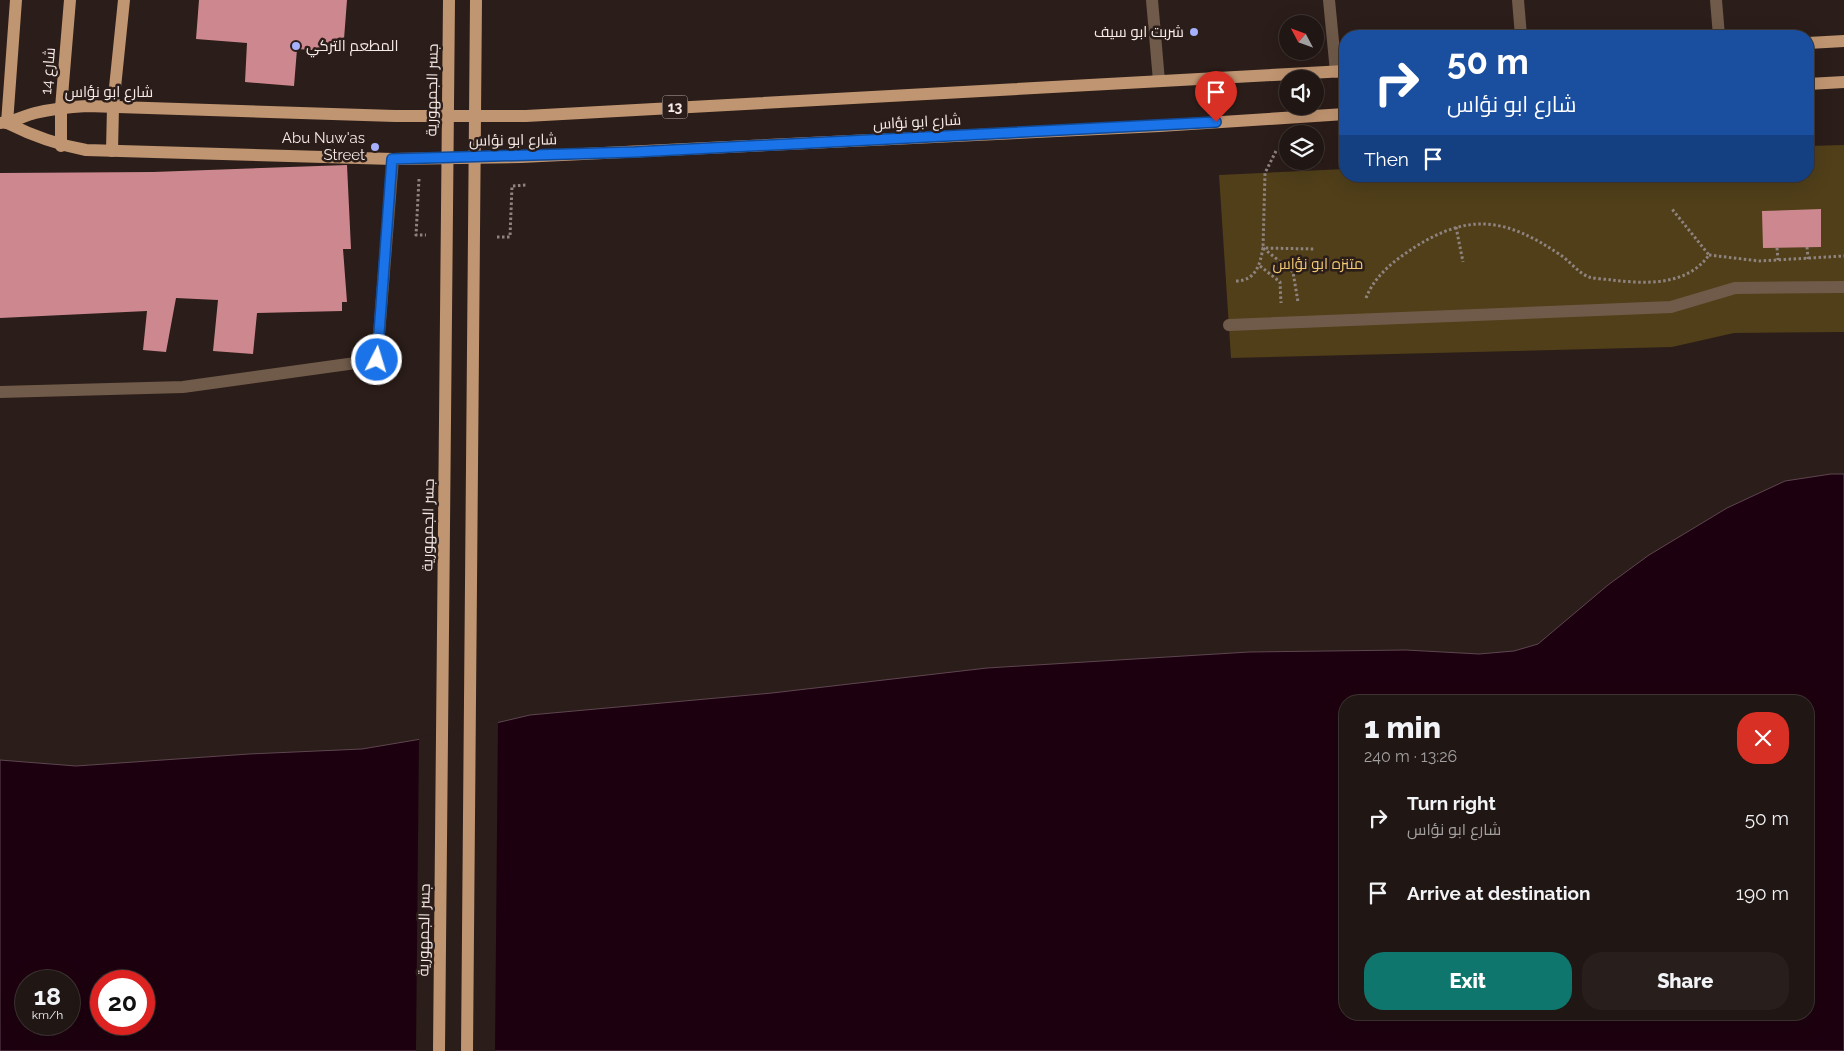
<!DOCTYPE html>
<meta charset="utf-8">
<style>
body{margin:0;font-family:Raleway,Cairo,sans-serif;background:#281f1c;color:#f1f3f6;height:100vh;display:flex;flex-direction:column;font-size:19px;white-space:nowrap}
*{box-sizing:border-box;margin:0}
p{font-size:16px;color:#a29fa0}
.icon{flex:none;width:28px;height:28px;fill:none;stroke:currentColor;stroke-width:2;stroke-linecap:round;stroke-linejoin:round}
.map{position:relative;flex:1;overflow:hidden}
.details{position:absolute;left:1339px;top:695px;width:475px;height:325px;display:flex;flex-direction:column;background:#201613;border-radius:20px;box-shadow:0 5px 20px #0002,0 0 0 1px #3d3533}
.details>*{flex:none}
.banner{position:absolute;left:1339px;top:30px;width:475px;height:152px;border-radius:20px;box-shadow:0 5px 20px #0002,0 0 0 1px #3d3533;background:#1a4fa0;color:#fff;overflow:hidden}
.needle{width:32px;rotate:311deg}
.fabs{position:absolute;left:1279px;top:15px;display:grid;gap:10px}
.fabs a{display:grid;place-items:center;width:45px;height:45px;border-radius:50%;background:#201613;box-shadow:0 5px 20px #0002,0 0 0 1px #3d3533;font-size:25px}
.speed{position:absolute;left:15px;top:970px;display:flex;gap:10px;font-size:25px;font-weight:700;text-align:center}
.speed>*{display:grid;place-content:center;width:65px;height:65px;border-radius:50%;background:#201613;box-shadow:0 5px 20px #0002,0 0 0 1px #3d3533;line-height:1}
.speed small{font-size:12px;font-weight:400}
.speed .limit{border:8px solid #d22;background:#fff;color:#111}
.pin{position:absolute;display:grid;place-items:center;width:42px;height:42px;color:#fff;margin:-51px -21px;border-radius:50% 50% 50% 0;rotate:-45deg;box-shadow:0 0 5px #0007}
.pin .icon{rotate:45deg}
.me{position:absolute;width:55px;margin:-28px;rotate:5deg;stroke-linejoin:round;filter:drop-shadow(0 0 4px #0008)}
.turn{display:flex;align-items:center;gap:18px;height:105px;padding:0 25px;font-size:22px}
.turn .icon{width:65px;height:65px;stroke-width:2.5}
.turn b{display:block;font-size:35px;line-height:42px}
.then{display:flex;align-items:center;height:48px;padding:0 25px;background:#0003;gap:10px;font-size:19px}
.round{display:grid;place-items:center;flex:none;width:52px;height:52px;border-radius:20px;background:#281f1c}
.overview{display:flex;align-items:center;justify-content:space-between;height:85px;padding:0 25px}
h1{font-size:30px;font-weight:800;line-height:38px}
.primary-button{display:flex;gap:10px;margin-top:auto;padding:10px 25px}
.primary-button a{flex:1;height:58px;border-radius:20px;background:#0f766e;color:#fff;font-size:20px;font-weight:800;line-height:58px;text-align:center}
.primary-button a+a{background:#281f1c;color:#f1f3f6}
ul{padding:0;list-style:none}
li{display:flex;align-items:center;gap:15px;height:75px;padding:0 25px}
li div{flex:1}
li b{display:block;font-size:19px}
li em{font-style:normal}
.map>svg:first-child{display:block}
.green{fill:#503f19}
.water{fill:#1d000f;stroke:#5e4650;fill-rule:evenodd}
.pier{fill:#2b1d19}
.building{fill:#cd888f}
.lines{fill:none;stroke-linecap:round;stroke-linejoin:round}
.path{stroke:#8f837f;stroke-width:3;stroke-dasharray:2.5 2.5;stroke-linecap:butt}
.minor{stroke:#705b4a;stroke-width:12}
.major{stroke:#c09571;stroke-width:12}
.major-bridge{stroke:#c09571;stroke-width:12}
.route-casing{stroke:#114b97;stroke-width:12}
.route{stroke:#1a73e8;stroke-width:9}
.poi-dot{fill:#a5b1fc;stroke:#2b1d19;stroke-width:2}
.labels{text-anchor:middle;stroke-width:5;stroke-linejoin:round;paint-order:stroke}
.shield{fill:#2b1d19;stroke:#b9adaa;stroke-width:1}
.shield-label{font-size:14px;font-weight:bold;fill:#f6ebe8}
.poi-label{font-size:15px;fill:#f6ebe8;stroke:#2b1d19;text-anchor:end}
.street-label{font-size:15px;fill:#f6ebe8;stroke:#2b1d19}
.park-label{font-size:15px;fill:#f1c973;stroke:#2b1d19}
</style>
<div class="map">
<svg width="1844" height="1051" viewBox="0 0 1844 1051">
<rect width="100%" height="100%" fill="#2b1d19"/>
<!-- green -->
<polygon class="green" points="1844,145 1844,332 1734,333 1672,347 1231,358 1219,175 1345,169 1345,176 1808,176 1808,146"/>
<!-- water -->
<path class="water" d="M1831,474H1844V1051H0V760L76,766L249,754L362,749L445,735L530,715L772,693L987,668L1249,652L1406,650L1479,654L1514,651L1538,644L1608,585L1649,555L1727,508L1785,481ZM1345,701H1808V1014H1345ZM26,981H69V1024H26ZM101,981H144V1024H101Z"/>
<!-- pier -->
<polygon class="pier" points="498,720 495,1051 416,1051 419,737"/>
<!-- building -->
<g class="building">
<polygon points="199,0 347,0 343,52 297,49 294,86 245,82 247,43 196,39"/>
<polygon points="347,165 351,249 343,249 347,302 342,302 342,311 257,313 253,354 213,351 218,300 176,298 166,352 143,350 147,311 0,318 0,173 153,172"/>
<polygon points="1821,209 1821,247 1763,248 1762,211"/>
</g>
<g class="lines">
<!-- path -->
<g class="path">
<polyline points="1276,151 1265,173 1263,248 1293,272 1298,302"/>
<polyline points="419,179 416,235 426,235"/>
<polyline points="1456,227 1463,262"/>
<polyline points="497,237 510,237 512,186 526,185"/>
<polyline points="1807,247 1808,259"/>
<polyline points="1777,248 1778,260"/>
<polyline points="1709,255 1759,261 1844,256"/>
<polyline points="1260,266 1280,282 1281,303"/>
<path d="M1236,281C1256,281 1260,264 1263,248L1315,249"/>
<path d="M1366,298C1375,275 1395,260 1415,247C1470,212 1507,219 1559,254C1569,260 1578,273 1589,277C1596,279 1605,279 1612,280C1646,284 1687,286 1709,255L1672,209"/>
</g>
<!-- minor -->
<g class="minor">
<polyline points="1152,0 1159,81"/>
<polyline points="1329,0 1336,72"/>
<polyline points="1518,0 1521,36"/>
<polyline points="1716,0 1719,36"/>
<polyline points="1229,325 1671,307 1735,288 1844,287"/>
<polyline points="0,392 183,387 377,360 393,159"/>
</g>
<!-- major -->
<g class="major">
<polyline points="1808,43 1844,41"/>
<polyline points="1808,84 1844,82"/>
<path d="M0,123C12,123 23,116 35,113C52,109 70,107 87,106L395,116H526L1345,71"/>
<path d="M7,123C33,136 58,145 86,150L393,159L521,157L1160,126L1345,114"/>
<polyline points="7,123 16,0"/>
<polyline points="61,146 61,108 70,0"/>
<polyline points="112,151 113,107 124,0"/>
</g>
<!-- major-bridge -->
<g class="major-bridge">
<polyline points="439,1051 449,0"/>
<polyline points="467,1051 476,0"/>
</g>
</g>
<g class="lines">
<!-- route casing -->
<g class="route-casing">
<polyline id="route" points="377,360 392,159 635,152 1216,122"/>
</g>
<!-- route -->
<use href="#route" class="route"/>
</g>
<!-- markers -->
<g class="poi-dot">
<circle cx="1194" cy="32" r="5"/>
<circle cx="296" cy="46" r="5"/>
<circle cx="375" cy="147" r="5"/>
</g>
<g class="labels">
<!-- shield labels -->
<rect class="shield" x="662.5" y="95.5" width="25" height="23" rx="4"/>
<g class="shield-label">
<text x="675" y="112">13</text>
</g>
<!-- poi labels -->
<g class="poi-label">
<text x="1184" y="37">شربت ابو سيف</text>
<text x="306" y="51" text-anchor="start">المطعم التركي</text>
<text x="365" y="143">Abu Nuw'as<tspan x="365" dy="17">Street</tspan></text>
</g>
<!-- street labels -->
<g class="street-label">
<text transform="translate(48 71) rotate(-85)" y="5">شارع 14</text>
<text transform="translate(432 90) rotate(-89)" y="5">جسر الجمهورية</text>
<text x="109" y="97">شارع ابو نؤاس</text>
<text transform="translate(917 122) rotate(-3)" y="5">شارع ابو نؤاس</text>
<text transform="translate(513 140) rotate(-1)" y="5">شارع ابو نؤاس</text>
<text transform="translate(428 525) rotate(-89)" y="5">جسر الجمهورية</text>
<text transform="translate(424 930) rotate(-89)" y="5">جسر الجمهورية</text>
</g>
<!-- park labels -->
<g class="park-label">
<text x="1318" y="269">متنزه ابو نؤاس</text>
</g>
</g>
</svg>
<div class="fabs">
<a><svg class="needle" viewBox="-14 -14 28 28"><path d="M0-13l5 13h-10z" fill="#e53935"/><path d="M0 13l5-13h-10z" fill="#a29fa0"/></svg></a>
<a><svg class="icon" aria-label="sound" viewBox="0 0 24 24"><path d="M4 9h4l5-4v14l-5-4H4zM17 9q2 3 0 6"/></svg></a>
<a><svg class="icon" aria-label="layers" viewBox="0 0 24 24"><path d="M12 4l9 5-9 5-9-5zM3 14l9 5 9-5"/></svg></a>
</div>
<div class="speed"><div>18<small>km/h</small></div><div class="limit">20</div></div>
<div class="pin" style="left:1216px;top:122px;background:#d93025"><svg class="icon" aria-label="arrive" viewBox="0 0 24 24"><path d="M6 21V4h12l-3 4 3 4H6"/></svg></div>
<svg class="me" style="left:377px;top:360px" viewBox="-20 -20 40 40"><circle r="17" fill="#1a73e8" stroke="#fff" stroke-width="3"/><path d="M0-11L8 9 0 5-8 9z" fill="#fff"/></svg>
<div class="banner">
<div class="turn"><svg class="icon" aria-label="right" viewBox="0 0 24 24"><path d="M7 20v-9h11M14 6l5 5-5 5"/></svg><div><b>50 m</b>شارع ابو نؤاس</div></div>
<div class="then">Then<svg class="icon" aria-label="arrive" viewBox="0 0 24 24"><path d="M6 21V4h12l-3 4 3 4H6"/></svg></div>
</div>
<section class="details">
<div class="overview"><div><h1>1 min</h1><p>240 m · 13:26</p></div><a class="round" style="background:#d93025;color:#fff"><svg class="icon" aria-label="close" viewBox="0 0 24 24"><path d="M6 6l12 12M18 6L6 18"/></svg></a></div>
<ul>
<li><svg class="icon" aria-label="right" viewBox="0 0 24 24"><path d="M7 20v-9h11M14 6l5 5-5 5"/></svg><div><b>Turn right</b><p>شارع ابو نؤاس</p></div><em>50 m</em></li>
<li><svg class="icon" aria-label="arrive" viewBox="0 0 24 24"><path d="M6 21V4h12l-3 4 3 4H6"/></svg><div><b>Arrive at destination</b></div><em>190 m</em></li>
</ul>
<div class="primary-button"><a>Exit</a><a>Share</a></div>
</section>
</div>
